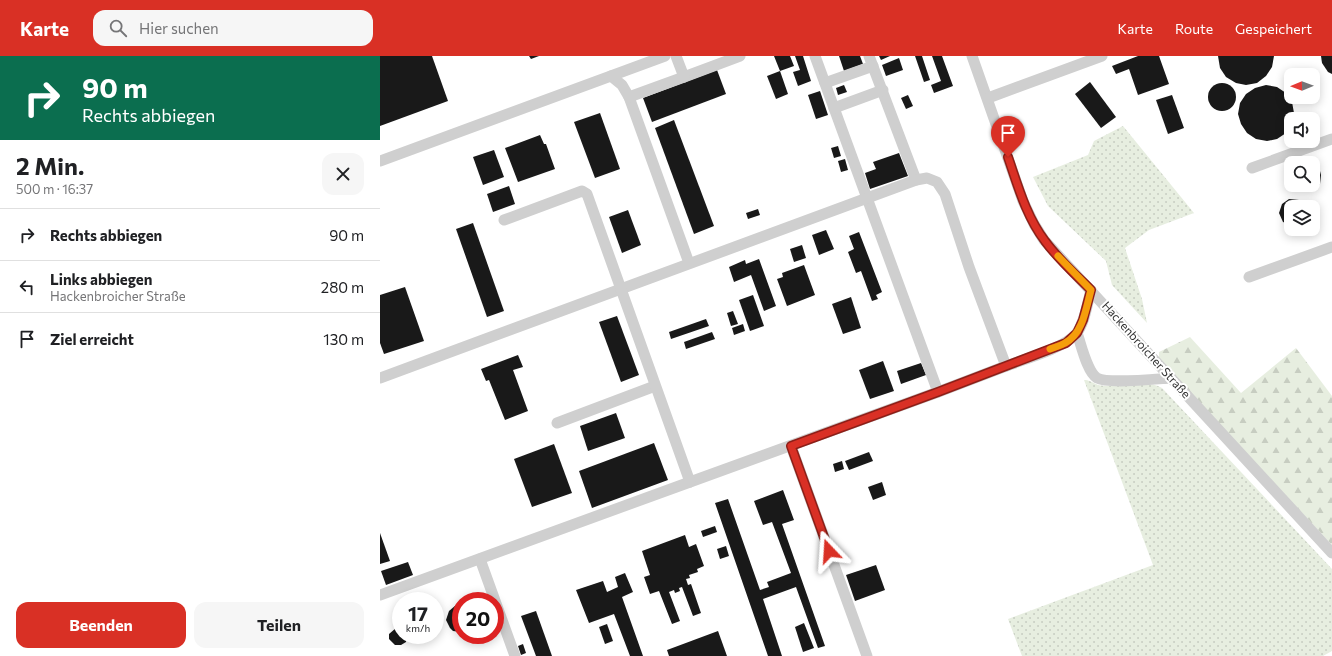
<!DOCTYPE html>
<html lang="de">
<meta charset="utf-8">
<style>
body{margin:0;font-family:Commissioner,sans-serif;background:#f6f6f6;color:#202124;height:100vh;display:flex;flex-direction:column;font-size:15px;white-space:nowrap}
*{box-sizing:border-box;margin:0}
p{font-size:13px;color:#757577}
.icon{flex:none;width:22px;height:22px;fill:none;stroke:currentColor;stroke-width:2;stroke-linecap:round;stroke-linejoin:round}
.map{position:relative;flex:1;overflow:hidden}
.side{display:flex;flex-direction:column;background:#fff;width:380px}
.side>*{flex:none}
.hud{background:#0b6e4f;color:#fff;overflow:hidden}
.needle{width:26px;rotate:269deg}
.fabs{position:absolute;left:904px;top:12px;display:grid;gap:8px}
.fabs a{display:grid;place-items:center;width:36px;height:36px;border-radius:8px;background:#fff;box-shadow:0 2px 10px #0003;font-size:20px}
.speed{position:absolute;left:12px;top:536px;display:flex;gap:8px;font-size:20px;font-weight:700;text-align:center}
.speed>*{display:grid;place-content:center;width:52px;height:52px;border-radius:50%;background:#fff;box-shadow:0 2px 10px #0003;line-height:1}
.speed small{font-size:10px;font-weight:400}
.speed .limit{border:6px solid #d22;background:#fff;color:#111}
.pin{position:absolute;display:grid;place-items:center;width:34px;height:34px;color:#fff;margin:-41px -17px;border-radius:50% 50% 50% 0;rotate:-45deg;box-shadow:0 0 4px #0007}
.pin .icon{rotate:45deg}
.me{position:absolute;width:44px;margin:-22px;rotate:340deg;stroke-linejoin:round;filter:drop-shadow(0 0 3px #0008)}
.turn{display:flex;align-items:center;gap:14px;height:84px;padding:0 16px;font-size:18px}
.turn .icon{width:52px;height:52px;stroke-width:2.5}
.turn b{display:block;font-size:28px;line-height:34px}
.round{display:grid;place-items:center;flex:none;width:42px;height:42px;border-radius:12px;background:#f6f6f6}
.head{display:flex;align-items:center;justify-content:space-between;height:68px;padding:0 16px}
h1{font-size:24px;font-weight:700;line-height:30px}
.primary-button{display:flex;gap:8px;margin-top:auto;padding:8px 16px}
.primary-button a{flex:1;height:46px;border-radius:12px;background:#d93025;color:#fff;font-size:16px;font-weight:700;line-height:46px;text-align:center}
.primary-button a+a{background:#f6f6f6;color:#202124}
ul{padding:0;list-style:none}
li{display:flex;align-items:center;gap:12px;height:52px;padding:0 16px;border-top:1px solid #e0e0e0}
li div{flex:1}
li b{display:block;font-size:15px}
li em{font-style:normal}
header{display:flex;align-items:center;gap:24px;box-sizing:border-box;height:56px;padding:0 20px;background:#d93025;color:#fff}
header strong{font-size:19px}
nav{display:flex;gap:22px;margin-inline-start:auto;font-size:14px}
.search{width:280px;height:36px;background:#f6f6f6;display:flex;align-items:center;gap:10px;box-sizing:border-box;padding:0 14px;border-radius:12px;color:#757577;font-size:15px}
main{display:flex;flex:1;min-height:0}
.map>svg:first-child{display:block}
.grass{fill:url(#grass-dots)}
.forest{fill:url(#forest-firs)}
.building{fill:#191919}
.lines{fill:none;stroke-linecap:round;stroke-linejoin:round}
.minor{stroke:#cfcfcf;stroke-width:11}
.route-casing{stroke:#8d1f18;stroke-width:10}
.route{stroke:#d93025;stroke-width:7}
.slow{stroke:#f59e0b;stroke-width:7}
.labels{text-anchor:middle;stroke-width:4;stroke-linejoin:round;paint-order:stroke}
.street-label{font-size:12px;fill:#323232;stroke:#fff}
</style>
<header>
<strong>Karte</strong>
<div class="search"><svg class="icon" aria-label="search" viewBox="0 0 24 24"><circle cx="10" cy="10" r="6"/><path d="M15 15l6 6"/></svg>Hier suchen</div>
<nav><a>Karte</a><a>Route</a><a>Gespeichert</a></nav>
</header>
<main>
<section class="side">
<div class="hud">
<div class="turn"><svg class="icon" aria-label="right" viewBox="0 0 24 24"><path d="M7 20v-9h11M14 6l5 5-5 5"/></svg><div><b>90 m</b>Rechts abbiegen</div></div>
</div>
<div class="head"><div><h1>2 Min.</h1><p>500 m · 16:37</p></div><a class="round"><svg class="icon" aria-label="close" viewBox="0 0 24 24"><path d="M6 6l12 12M18 6L6 18"/></svg></a></div>
<ul>
<li><svg class="icon" aria-label="right" viewBox="0 0 24 24"><path d="M7 20v-9h11M14 6l5 5-5 5"/></svg><div><b>Rechts abbiegen</b></div><em>90 m</em></li>
<li><svg class="icon" aria-label="left" viewBox="0 0 24 24"><path d="M17 20v-9H6M10 6l-5 5 5 5"/></svg><div><b>Links abbiegen</b><p>Hackenbroicher Straße</p></div><em>280 m</em></li>
<li><svg class="icon" aria-label="arrive" viewBox="0 0 24 24"><path d="M6 21V4h12l-3 4 3 4H6"/></svg><div><b>Ziel erreicht</b></div><em>130 m</em></li>
</ul>
<div class="primary-button"><a>Beenden</a><a>Teilen</a></div>
</section>
<div class="map">
<svg width="952" height="600" viewBox="0 0 952 600">
<defs>
<pattern id="grass-dots" width="8" height="8" patternUnits="userSpaceOnUse"><rect width="8" height="8" fill="#e7eee0"/><path d="M2 2h.1M6 6h.1" fill="none" stroke="#c7cdc1" stroke-width="1.8" stroke-linecap="round"/></pattern>
<pattern id="forest-firs" width="22" height="20" patternUnits="userSpaceOnUse"><rect width="22" height="20" fill="#e7eee0"/><path d="M5 1l3.5 6h-7zM16 11l3.5 6h-7z" fill="#c7cdc1"/></pattern>
</defs>
<rect width="100%" height="100%" fill="#fff"/>
<!-- grass -->
<g class="grass">
<polygon points="743,70 814,157 769,174 745,192 762,243 767,267 732,229 726,205 668,150 653,121 708,99 714,85"/>
<path d="M704,324C709,324 711,326 716,328C720,330 727,330 732,330C748,331 768,324 782,332L952,513V595L943,600H642L628,563L773,509Z"/>
</g>
<!-- forest -->
<polygon class="forest" points="810,281 861,337 916,292 952,340 952,489 779,304 779,296"/>
<!-- building -->
<g class="building">
<polygon points="0,0 52,0 68,45 0,70"/>
<polygon points="149,0 159,0 151,3"/>
<polygon points="394,0 410,0 414,10 400,15"/>
<polygon points="415,0 423,0 431,25 418,30 413,16 420,14"/>
<polygon points="459,0 480,0 483,8 464,15"/>
<polygon points="499,0 510,0 501,4"/>
<polygon points="535,0 542,0 550,24 544,26"/>
<polygon points="552,0 562,0 573,30 554,37 551,29 561,25"/>
<polygon points="758,0 779,0 789,28 758,39 749,13 736,18 732,10"/>
<polygon points="838,0 894,0 892,11 886,20 877,27 866,29 856,27 846,21 840,12"/>
<polygon points="941,0 952,0 952,18 948,16 942,7"/>
<polygon points="519,2 523,14 506,20 502,9"/>
<polygon points="337,14 346,38 272,66 263,42"/>
<polygon points="400,15 408,38 396,43 387,20"/>
<polygon points="710,26 736,61 721,72 695,38"/>
<circle cx="842" cy="41" r="14"/>
<polygon points="464,29 467,36 458,39 456,32"/>
<polygon points="886,29 897,31 906,37 912,46 914,57 913,63 911,63 911,69 906,77 897,83 887,85 876,83 867,77 861,68 858,58 860,47 866,38 875,32"/>
<polygon points="440,35 448,59 436,63 428,39"/>
<polygon points="528,39 533,50 526,53 521,42"/>
<polygon points="792,39 804,72 788,78 776,44"/>
<polygon points="220,57 240,113 215,122 194,66"/>
<polygon points="294,64 334,170 314,178 275,72"/>
<polygon points="160,79 164,88 166,88 175,113 138,126 125,92"/>
<polygon points="458,90 461,100 454,102 451,92"/>
<polygon points="114,94 124,121 103,129 93,101"/>
<polygon points="519,97 528,120 490,133 485,117 496,113 493,106"/>
<polygon points="465,103 468,114 461,116 458,105"/>
<polygon points="933,109 940,115 941,119 940,128 933,135 924,135 916,129 933,129"/>
<polygon points="129,130 135,148 113,156 107,138"/>
<polygon points="909,143 919,144 925,151 911,151 911,169 903,166 899,157 902,148"/>
<polygon points="378,153 380,159 368,163 366,157"/>
<polygon points="248,154 261,189 242,197 229,161"/>
<polygon points="93,167 124,255 107,261 76,173"/>
<polygon points="446,174 454,193 439,199 432,179"/>
<polygon points="479,176 502,236 496,239 498,243 492,245 481,215 476,217 468,196 474,193 469,180"/>
<polygon points="422,189 426,202 414,206 410,193"/>
<polygon points="379,203 396,250 384,255 371,219 354,226 349,211 365,204 366,208"/>
<polygon points="424,209 435,239 407,250 397,223 403,221 402,217"/>
<polygon points="25,231 44,285 4,298 0,287 0,239"/>
<polygon points="373,239 384,270 370,275 359,244"/>
<polygon points="471,241 481,272 463,278 452,248"/>
<polygon points="353,255 358,268 351,270 347,257"/>
<polygon points="237,260 259,319 241,326 219,266"/>
<polygon points="326,263 329,270 291,283 289,276"/>
<polygon points="363,268 365,275 354,279 352,272"/>
<polygon points="332,276 335,283 306,293 304,286"/>
<polygon points="138,299 143,311 133,314 148,355 125,364 109,324 106,325 101,313"/>
<polygon points="503,305 514,335 490,343 479,314"/>
<polygon points="541,307 546,319 521,328 517,315"/>
<polygon points="236,357 245,382 208,395 200,370"/>
<polygon points="274,387 288,424 212,452 199,415"/>
<polygon points="174,388 192,437 152,451 134,403"/>
<polygon points="489,396 493,405 469,414 465,405"/>
<polygon points="462,405 464,413 455,416 453,408"/>
<polygon points="502,426 506,439 493,444 488,431"/>
<polygon points="403,434 414,464 402,468 445,590 438,592 416,531 383,543 402,600 388,600 335,447 348,443 380,534 389,531 387,526 411,517 392,466 383,469 374,445"/>
<polygon points="335,470 337,476 323,481 321,475"/>
<polygon points="0,477 10,505 0,508"/>
<polygon points="305,479 309,491 316,488 324,510 317,513 318,516 309,519 310,522 306,523 308,529 311,528 321,557 313,560 302,531 299,532 300,535 295,537 294,534 289,536 300,565 292,568 279,535 270,538 264,521 270,519 262,495"/>
<polygon points="346,490 349,500 340,503 337,493"/>
<polygon points="28,506 33,519 6,529 1,515"/>
<polygon points="496,509 505,534 475,545 466,519"/>
<polygon points="245,517 253,536 242,541 263,600 250,600 234,558 209,567 196,534 223,525 227,536 238,531 235,521"/>
<polygon points="76,549 81,549 81,576 73,575 70,572 66,564 69,555"/>
<polygon points="156,555 172,600 156,600 141,560"/>
<polygon points="424,567 434,592 423,596 415,571"/>
<polygon points="227,568 233,585 225,588 219,571"/>
<polygon points="16,572 21,572 21,579 27,580 26,586 21,589 15,589 9,583 9,578"/>
<polygon points="338,575 347,600 289,600 287,594"/>
<polygon points="143,588 146,597 141,599 138,590"/>
</g>
<g class="lines">
<!-- minor -->
<g class="minor">
<polyline points="296,0 304,21 360,0"/>
<polyline points="435,0 558,336"/>
<polyline points="489,0 536,124"/>
<polyline points="592,0 643,145 654,168 664,184 952,497"/>
<polyline points="231,20 242,29 249,41 309,207"/>
<polyline points="445,27 493,10"/>
<polyline points="249,41 304,21"/>
<polyline points="608,42 722,0"/>
<polyline points="454,52 503,34"/>
<polyline points="0,105 285,0"/>
<polyline points="872,112 952,83"/>
<polyline points="869,221 952,191"/>
<path d="M697,277C701,288 707,316 717,322C728,328 776,323 791,322"/>
<path d="M626,310C645,303 684,292 696,278C705,267 707,248 711,234"/>
<polyline points="0,322 536,124 547,122 557,126 565,138 589,211 626,310 558,336 310,426"/>
<polyline points="177,367 275,330"/>
<polyline points="411,390 487,600"/>
<polyline points="100,503 135,600"/>
<polyline points="0,539 310,426 207,138 202,135 124,164"/>
</g>
</g>
<g class="lines">
<!-- route casing -->
<g class="route-casing">
<path id="route" d="M449,495L411,390L558,336L686,287L697,277L703,264L711,234C695,218 678,203 665,185C646,160 638,130 628,101"/>
</g>
<!-- route -->
<use href="#route" class="route"/>
<!-- slow -->
<path class="slow" d="M670,293C675,291 680,290 685,287C703,278 706,252 711,234L678,200"/>
</g>
<g class="labels">
<!-- street labels -->
<g class="street-label">
<text transform="translate(766 294) rotate(48)" y="4">Hackenbroicher Straße</text>
</g>
</g>
</svg>
<div class="fabs">
<a><svg class="needle" viewBox="-14 -14 28 28"><path d="M0-13l5 13h-10z" fill="#e53935"/><path d="M0 13l5-13h-10z" fill="#757577"/></svg></a>
<a><svg class="icon" aria-label="sound" viewBox="0 0 24 24"><path d="M4 9h4l5-4v14l-5-4H4zM17 9q2 3 0 6"/></svg></a>
<a><svg class="icon" aria-label="search" viewBox="0 0 24 24"><circle cx="10" cy="10" r="6"/><path d="M15 15l6 6"/></svg></a>
<a><svg class="icon" aria-label="layers" viewBox="0 0 24 24"><path d="M12 4l9 5-9 5-9-5zM3 14l9 5 9-5"/></svg></a>
</div>
<div class="speed"><div>17<small>km/h</small></div><div class="limit">20</div></div>
<div class="pin" style="left:628px;top:101px;background:#d93025"><svg class="icon" aria-label="arrive" viewBox="0 0 24 24"><path d="M6 21V4h12l-3 4 3 4H6"/></svg></div>
<svg class="me" style="left:449px;top:495px" viewBox="-20 -20 40 40"><path d="M0-17L14 15 0 8-14 15z" fill="#d93025" stroke="#fff" stroke-width="4"/></svg>
</div>
</main>
